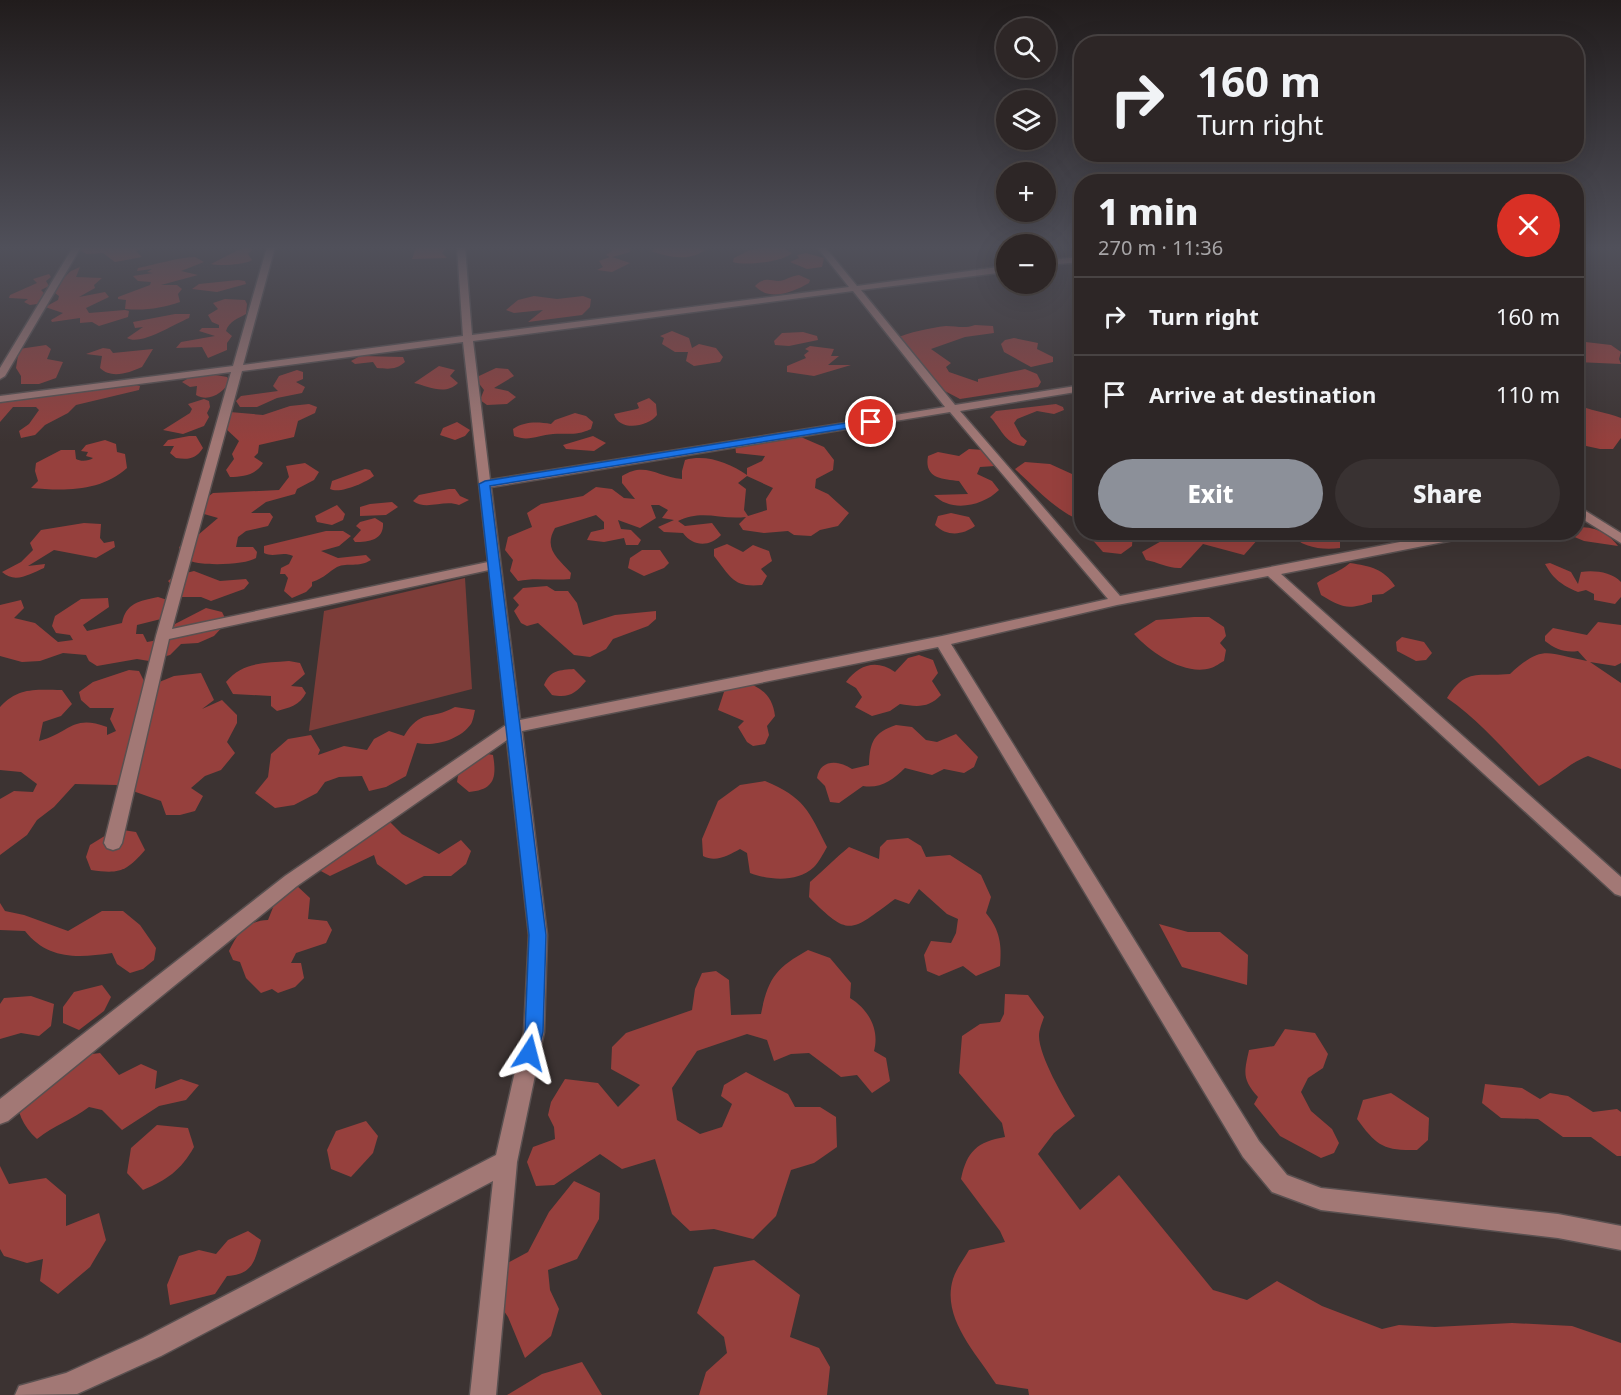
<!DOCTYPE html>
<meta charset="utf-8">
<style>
body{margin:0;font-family:"Noto Sans",sans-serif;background:#393232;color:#f1f3f6;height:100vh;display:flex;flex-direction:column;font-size:22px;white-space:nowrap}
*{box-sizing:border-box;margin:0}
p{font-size:20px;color:#a7a5a7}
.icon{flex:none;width:33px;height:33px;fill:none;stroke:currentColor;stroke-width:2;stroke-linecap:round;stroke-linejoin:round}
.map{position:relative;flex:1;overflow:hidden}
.side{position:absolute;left:1074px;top:174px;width:510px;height:366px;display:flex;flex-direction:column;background:#2d2626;border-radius:24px;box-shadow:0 6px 24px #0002,0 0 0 2px #484343}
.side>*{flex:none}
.top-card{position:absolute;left:1074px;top:36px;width:510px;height:126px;border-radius:24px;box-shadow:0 6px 24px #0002,0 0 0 2px #484343;background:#2d2626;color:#f1f3f6;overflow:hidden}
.controls{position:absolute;left:996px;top:18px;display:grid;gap:12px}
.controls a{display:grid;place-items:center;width:60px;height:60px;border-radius:50%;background:#2d2626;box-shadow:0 6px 24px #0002,0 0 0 2px #484343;font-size:30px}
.pin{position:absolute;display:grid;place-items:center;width:51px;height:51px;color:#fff;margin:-26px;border:3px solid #fff;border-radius:50%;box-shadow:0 2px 6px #0007}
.me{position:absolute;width:66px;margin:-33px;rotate:9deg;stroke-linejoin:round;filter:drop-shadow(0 0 4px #0008)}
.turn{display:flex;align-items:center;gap:21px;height:126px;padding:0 24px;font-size:27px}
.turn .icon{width:78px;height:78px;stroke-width:2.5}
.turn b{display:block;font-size:42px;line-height:51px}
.round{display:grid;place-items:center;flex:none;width:63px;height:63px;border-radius:32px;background:#393232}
.head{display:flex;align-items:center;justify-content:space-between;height:102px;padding:0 24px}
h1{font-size:36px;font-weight:800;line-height:45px}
.cta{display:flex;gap:12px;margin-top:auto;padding:12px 24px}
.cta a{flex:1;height:69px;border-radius:36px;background:#8c9099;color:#fff;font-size:24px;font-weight:800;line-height:69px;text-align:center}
.cta a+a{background:#393232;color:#f1f3f6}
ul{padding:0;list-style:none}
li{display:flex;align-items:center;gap:18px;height:78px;padding:0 24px;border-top:2px solid #484343}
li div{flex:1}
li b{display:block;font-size:22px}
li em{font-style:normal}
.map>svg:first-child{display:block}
.green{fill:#7d3d39}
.forest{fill:#96403d;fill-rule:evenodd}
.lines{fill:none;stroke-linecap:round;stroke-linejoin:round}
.minor-casing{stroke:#595050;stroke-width:3}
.minor{fill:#a27875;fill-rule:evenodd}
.route{fill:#1a73e8;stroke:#114b97;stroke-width:1.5}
</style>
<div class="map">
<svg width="1621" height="1395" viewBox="0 0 1621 1395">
<rect width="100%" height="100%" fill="#3c3332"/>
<!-- green -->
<polygon class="green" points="465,578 472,689 309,731 324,611"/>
<!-- forest -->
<g class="forest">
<polygon points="83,247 148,247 136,251 142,257 115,262 103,253 87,254 79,250"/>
<path d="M244,247L253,249L248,254L252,260C245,265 218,266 211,264Z"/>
<polygon points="416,247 446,248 442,253 447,258 412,259"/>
<polygon points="610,247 631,247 630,252 612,257 630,263 612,272 597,270 603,267 599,261 610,257 606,255 612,251"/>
<path d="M658,247C671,247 694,244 705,250C689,262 668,257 651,251Z"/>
<path d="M769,247L784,248L792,253C783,262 744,266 733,262L734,258L750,250Z"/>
<polygon points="806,253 824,258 822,267 807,269 790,262 799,258 797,255"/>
<path d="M195,257L204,262L181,271L198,275L161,285H177L182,289L178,294L180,302C162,308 145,311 125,309L126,300L118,299V297L150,285L151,282L138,281L133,276L153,273L147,272L152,269L137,271L138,268C157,264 176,258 195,257Z"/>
<polygon points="80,267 76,277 102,278 94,285 95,288 79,297 105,292 109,297 86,308 89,313 125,310 129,311 128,317 99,326 92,322 80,323 80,318 52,322 51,320 63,313 45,307 58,300 59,296 51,290 71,271"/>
<polygon points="49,274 51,277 46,281 49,286 41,290 46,295 37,304 30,305 24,302 28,299 9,298 10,295 37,283 33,279"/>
<path d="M799,275L810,280L809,283C793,292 770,302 755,286C766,274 773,284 784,280C789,278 792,276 799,275Z"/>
<polygon points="238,280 245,281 246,284 217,292 192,289 199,284"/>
<polygon points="534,296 557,299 583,296 591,299 590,307 582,315 528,322 543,310 514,313 506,310 518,300"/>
<path d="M225,299L245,300L247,304L246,314C239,318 229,321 226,331L232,336L227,343V350L208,358L202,347L176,348L181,342L215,336L199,331L202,328H219V325L212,322L208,315L218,309L213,303Z"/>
<path d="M175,314H190L189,318C174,324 141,346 127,338L143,327L135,328L133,322Z"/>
<path d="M975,325L993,326L994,333L965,337L931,349L951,363L946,367L949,372L978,382V379L1025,369L1037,374L1041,382L1038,387L960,399L941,389L916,356L906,354L894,343V339C910,332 929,328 946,326C957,326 964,329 975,325Z"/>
<polygon points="672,331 689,338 692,348 699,344 716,348 723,357 720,362 694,366 686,361 688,352 675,352 662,344 664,338 660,336"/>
<polygon points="803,332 817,336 818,340 789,346 775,345 774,341 782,333"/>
<polygon points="1014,338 1038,343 1037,349 1053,357 1053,362 1031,367 1004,352 1001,344 1005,340"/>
<polygon points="1577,341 1611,345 1621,352 1619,359 1621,364 1577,362"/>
<polygon points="46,345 51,349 47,359 63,362 56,378 39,384 21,384 21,376 16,368 19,349"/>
<polygon points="810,346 834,349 831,356 839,356 828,365 851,365 814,376 787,372 787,366 806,358 804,355 809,351 805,349"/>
<path d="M103,348L110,349L113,353L153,349L142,367C129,373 111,379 100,368L102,356L86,354Z"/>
<path d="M360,356L403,357L405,362C396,370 389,369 377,368L373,362L355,364L351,361Z"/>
<path d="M439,366L455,370L450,376L458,383C445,396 428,386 414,383Z"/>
<polygon points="496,368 508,369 514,376 494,388 508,391 516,397 507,404 487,405 480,400 484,390 477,381 479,376"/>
<polygon points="297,370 303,372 303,379 296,382 305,387 302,393 277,398 257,407 240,407 236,401 241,396 278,391 273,386 279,376"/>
<path d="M210,374L227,377L230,381C224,392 209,403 196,395L197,386L190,387L182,382L192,376Z"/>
<polygon points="129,383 140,386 139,390 76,405 68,413 45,425 35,435 21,438 19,431 29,424 39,410 36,407 13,407 0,422 0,395"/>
<path d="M649,398L656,404L657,415C648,427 619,432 614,414L637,409L639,408L637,403Z"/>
<polygon points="204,399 209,401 210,407 207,413 209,417 204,426 183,434 163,430 190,413 192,409 188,404"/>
<path d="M1576,403C1588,411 1607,412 1621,418V438L1613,449H1600L1577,444Z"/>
<path d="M309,404L317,407L315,413L298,421L294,437L259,445L258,453L254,457L263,463C256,475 243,477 230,477L226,470L234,459L232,454L239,441L225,428L230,412L263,415L290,406Z"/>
<path d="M1056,404L1063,407L1064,410L1054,414L1037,411L1017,419L1014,423L1021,436L1027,441L1024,446C1005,445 1000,426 990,417L996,411Z"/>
<path d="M575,413L586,416L593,422L591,429C576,436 568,433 553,434C538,435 529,442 514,436L513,429C525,421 538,422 551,424L555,420Z"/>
<polygon points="457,422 470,430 465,436 455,440 440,435 443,428"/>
<path d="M787,431L824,447L834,460L833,470L816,479L815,488L828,494L849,513L838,526L820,530L811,536L794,535L788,531L764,533L743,530L739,524L746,517C720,520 702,509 678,521L685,526L712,523L721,535C710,547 693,547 683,533L664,532L658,527L674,520L662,518L668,510L659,505H651L656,518L640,528L618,520L621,529L631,530L641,540L638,545H626L624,538L604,542L587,540L591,532L604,529V522L596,515L555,528C543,549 558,558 571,573L570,579C551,581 536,577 518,581L510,571L513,560L505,550L508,537L532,527L527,513L541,504L583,496L596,487L612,489L624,498L635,499L622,483V476C645,461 658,477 682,479V471L685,460C707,454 729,463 747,475V468L762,461L765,456L736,453L735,444L747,438ZM747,476L773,488L766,499L767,510L748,516L744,510L746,489L738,483Z"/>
<path d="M189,436H196L203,448C196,459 188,460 176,458L170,453L174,446H163L168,440Z"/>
<polygon points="593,436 606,443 594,451 566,449 563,445"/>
<path d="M105,440L116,444L117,452L125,454L127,468C101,492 63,491 31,488L38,481L35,471L36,463L61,450H75L76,459C81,462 89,461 93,458L86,456L88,452L81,451L86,445Z"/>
<path d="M969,449L984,450L997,459L995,466L980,467L977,474L992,481L999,490C983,506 951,513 934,495L968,494L959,481C941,479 924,478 928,456L938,452L959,456Z"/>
<path d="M1025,462L1050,464L1072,474L1081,466V486L1077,487V506L1081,513L1078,519C1059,513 1031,484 1015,469Z"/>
<path d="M305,463L319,472L314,480L297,489L295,494L266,502L251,513H270L273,517L268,526L246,531L238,537L236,547H253L257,552L256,558C246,565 197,567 186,559C182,556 180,551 179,547L198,535L218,518L204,514L195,506L213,493L279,490L289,477L286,466Z"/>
<path d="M365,469L370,470L374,476C365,483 340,494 330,489L332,481Z"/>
<path d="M449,489H455L460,496L469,500L459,505C444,499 426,511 413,501L419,495Z"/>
<polygon points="392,502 398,507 386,515 360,516 360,507 370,504"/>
<polygon points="337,505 345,514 343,520 332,525 317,522 315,516"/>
<path d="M951,513L969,517L975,526C963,535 947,537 935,525L938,516Z"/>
<path d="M375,518L383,523C384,540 369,542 355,542L353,539L361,530L356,526L360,522Z"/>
<path d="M84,523L101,524L100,538L104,543L114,541L115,547L96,558L54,550L28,566L45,564L44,568C30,574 15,584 2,572L21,562L33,550L30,543L41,530Z"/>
<path d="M1577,527C1594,527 1607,531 1618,546L1584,541L1565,533L1576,532Z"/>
<path d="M326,531H343L351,536L339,546L321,551L338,558L366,555L371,560C358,568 348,562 337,567C328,572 326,577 312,582V586L306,592L292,598L284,591L288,578L285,574H280L281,568L289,564L293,556C282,551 274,558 264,553V546Z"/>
<polygon points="1133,532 1132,546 1121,554 1103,552 1090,537 1096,533"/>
<path d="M1155,533H1253L1259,538L1244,555L1203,544L1181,568C1169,569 1158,562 1146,560L1142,552L1165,539L1171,541Z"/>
<path d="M1290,533H1347L1332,534L1340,541V548C1322,550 1301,548 1290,533Z"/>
<path d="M727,544L743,552L753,545L769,551L772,561L761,569L767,576L762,585C733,588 731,577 714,556V549Z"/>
<polygon points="642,550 660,550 669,563 664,568 644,576 628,568 630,558"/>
<path d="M1350,563C1370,566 1384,569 1395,586L1383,594L1372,595V602C1347,610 1343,608 1321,595L1317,583C1328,574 1339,573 1350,563Z"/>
<path d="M1550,563L1571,572L1578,584L1581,572C1594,570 1612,572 1621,582V597L1615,604L1594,600V594L1586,590L1578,592C1562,585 1554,580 1545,564Z"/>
<polygon points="194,571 220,581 246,579 249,583 244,589 211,601 201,597 182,597 168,581 174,576"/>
<polygon points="547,586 555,591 568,591 577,603 583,625 615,615 656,611 656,619 648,626 613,639 606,649 590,657 574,655 538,623 527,626 521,623 514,611 519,605 513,598 523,588"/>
<path d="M158,597L177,603L169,617L137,625L136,634H143L147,642L175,637L173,628L175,624L206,608L222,612L227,622L214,636L198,643L181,644L170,655L149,661L137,659L97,666L89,661L86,655L63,653L40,661L22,662L0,656V605L21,600L24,608L14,618L35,623L58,642L73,640L70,635L56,633L52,626L55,616L81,599L108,598L109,607L83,625L87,631L122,623C126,603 139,601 158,597Z"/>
<path d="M1194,617H1209L1224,627L1226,636L1220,643L1226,650L1224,661C1220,663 1215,667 1211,668C1185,676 1151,653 1134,634L1156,620Z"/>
<path d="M1598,622L1621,625V663L1615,666L1590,662L1621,683V769L1588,756C1569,763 1557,777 1539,786C1508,755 1483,723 1447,698C1466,667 1479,677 1510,674C1543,644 1546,653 1587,661L1578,651C1565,653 1555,649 1545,641V636L1553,628L1587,635Z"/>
<polygon points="1402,637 1424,642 1432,653 1426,660 1416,661 1397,651 1396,642"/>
<path d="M919,655L933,660L938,673L932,681L941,695C929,708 917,707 900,704L890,711L872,716L855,707L862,697L856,688L846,682C859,664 877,659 895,672L908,658Z"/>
<path d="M289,661L300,663L305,674L291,686L302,687L306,693C300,705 289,708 277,711L271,706V696L233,694L226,682C242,662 265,663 289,661Z"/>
<path d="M574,669L586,681C575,694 569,698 552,695L544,685C550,670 560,670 574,669Z"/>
<path d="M129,670L139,671L147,687L174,676L201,673L214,700L202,709L222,700L237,715V723L227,742L235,753L221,770L205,776L191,788L203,796L195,811L180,815H166L161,801L116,785L75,784L54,807L37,820L27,835L0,855V799L14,791L33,792L37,784L21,772L0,770V707C19,687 35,690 62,690L72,704L61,716L43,722L39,741C70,733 72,714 107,727V735L116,731L110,719L114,708H90L81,700L79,692L93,682Z"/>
<path d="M744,682C762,687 773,697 775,716L767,726L769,735L765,744L753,746L747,742L738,727L744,721L718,710L725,689Z"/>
<path d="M455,707L475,710C474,714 473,721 471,724C460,740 433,747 417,743L406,776L386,787L369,791L362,776L339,777L325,782L317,793L294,805L275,808L255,793L268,777L271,754L288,739L311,735L320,750L318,755L344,746L367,750L374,739L389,731L404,736C421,708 430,721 455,707Z"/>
<path d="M896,725L912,727L926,740L937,742L956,734L978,757L974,767L964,773L944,769L932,775L905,768C893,780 880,789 863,786L839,803L830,802L825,786L817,778C820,759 839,760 852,769L869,765C870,742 873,733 896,725Z"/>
<path d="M478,752L493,755C497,778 494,790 469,792L457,782L460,764Z"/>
<path d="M765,781C804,797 809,811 827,847C823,854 819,862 814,867C797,883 769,880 750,873L747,853L740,849C729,855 716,863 703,856L702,839L718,801L740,785Z"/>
<path d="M389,821L402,834L439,854L461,840L471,851L466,864L451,876H424L406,885L377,864L374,855L330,876L319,870L315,857C340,835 357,828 389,821Z"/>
<path d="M116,829L136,832L145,850C126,872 119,874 91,870L86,857L90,845Z"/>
<path d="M908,838L921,846L926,857L950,855L981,875L991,897L986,913C1000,930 1002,945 1000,966L976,976L963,966L939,976L927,971L924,955L931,941L951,943L956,933L958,919L947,914L919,889L909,904L895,899C851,931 850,939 809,897L810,882C824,870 835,858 849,847L879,859L880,847L887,840Z"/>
<path d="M296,885L310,898L308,919L327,921L332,930L326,943L296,953L291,963H301L304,978L295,987L278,993L272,989L261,993L246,978L240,962L233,960L229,951C238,932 247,921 268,920L278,895Z"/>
<path d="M0,903L5,911L24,915L68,931L102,911H123L140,925L156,948L154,960L143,969L130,973L117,964L112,953C78,958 48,960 25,931L0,930Z"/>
<polygon points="1159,924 1188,932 1220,932 1248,955 1247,985 1182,967"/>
<path d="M808,950L830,958L851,983L850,998C868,1009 880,1029 874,1051L886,1058L890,1081L872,1093L857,1075L841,1077L809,1053L791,1054L774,1061L767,1040L747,1034L697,1051L672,1088L677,1120L700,1134L722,1127L732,1104L721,1096L724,1085L746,1072L788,1094L795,1107H820L836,1117L837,1147L814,1163L791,1170L776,1216L753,1239L714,1229L690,1231L672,1214L655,1159L622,1169L600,1154L554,1185L536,1186L527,1162L533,1147L555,1139L554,1127L548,1115L551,1102L565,1079L598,1083L618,1107L640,1085L611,1069L612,1047L626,1033L692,1010L695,989L702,973L716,971L729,980L731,1015L761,1014C768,978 776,968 808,950Z"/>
<polygon points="102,985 111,997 104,1011 79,1030 63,1023 63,1007 74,992"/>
<path d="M1005,994L1028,995L1044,1017C1042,1023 1039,1030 1039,1036C1039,1056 1064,1099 1075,1116L1054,1133L1038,1154L1080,1210L1119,1175L1213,1290L1247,1300L1277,1281L1322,1306L1382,1329L1399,1325L1435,1327L1512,1323L1572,1326L1621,1343V1395H1029L1028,1389L996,1384C977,1354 941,1318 953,1279C956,1269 964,1259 969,1250L1005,1242L1000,1231L961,1179C967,1151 977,1142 1005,1137L1002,1123L959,1073L962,1036L980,1024L1000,1022L1004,1014Z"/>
<polygon points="31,996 54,1004 51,1026 39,1036 21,1033 0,1039 0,1004 4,998"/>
<path d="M1285,1029L1315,1033L1328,1054L1323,1068L1308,1078L1301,1092L1311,1111L1332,1129L1339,1143L1334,1153L1321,1158L1280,1136L1254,1104L1258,1097C1242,1079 1244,1073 1249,1050L1274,1046Z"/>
<path d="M100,1053L119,1075L141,1064L157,1071L155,1089L181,1079L199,1085L186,1100L159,1106L122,1130L102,1110L89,1107C72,1120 54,1125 37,1139C22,1126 18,1111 14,1093C33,1066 69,1057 100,1053Z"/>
<polygon points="1485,1084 1522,1088 1540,1099 1550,1093 1568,1096 1593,1112 1617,1109 1621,1112 1621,1156 1617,1156 1591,1137 1563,1137 1538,1119 1501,1118 1482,1103"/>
<path d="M1391,1093L1429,1118L1428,1140L1417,1150C1383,1151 1376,1145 1357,1119L1363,1100Z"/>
<polygon points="366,1121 378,1136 373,1153 351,1177 331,1169 327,1150 336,1131"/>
<path d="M157,1125L188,1128L194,1147C181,1170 167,1180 143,1190L127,1173L131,1148Z"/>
<polygon points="0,1166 9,1184 46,1178 66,1195 66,1226 99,1213 106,1240 90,1267 58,1294 40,1281 43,1259 27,1263 4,1256 0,1249"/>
<polygon points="574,1181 600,1193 599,1219 577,1259 548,1270 550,1290 559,1309 551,1336 525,1358 508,1317 496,1299 498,1268 528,1252 549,1212"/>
<path d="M248,1231L261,1240C254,1262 253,1274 227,1276L215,1294L170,1305L167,1285L179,1256L199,1250L216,1254L228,1240Z"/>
<polygon points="754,1260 800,1295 790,1337 819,1348 830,1367 827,1395 699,1395 706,1372 727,1353 724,1337 697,1313 714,1267"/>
<polygon points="582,1362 602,1395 507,1395 542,1374"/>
</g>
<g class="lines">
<!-- minor casing -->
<g class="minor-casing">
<g id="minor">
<polygon points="73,247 81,247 5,376 0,379 0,368"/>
<path d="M267,247H275L243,365L463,336L457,247H465L472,335L849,287L817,247H825L857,286L1006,266V272L861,290L955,405L1082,385V391L960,411L1120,596L1452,532H1480L1474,536L1281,574L1621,877V896L1615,894L1268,576L1117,605L951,644L1259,1141L1287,1175L1321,1188L1558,1214L1621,1226V1250L1558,1238L1321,1210L1272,1192L1243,1157L938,647L522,731L547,935L544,1032L517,1162L496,1395H470L493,1181L161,1356L77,1394L15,1395L19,1386L66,1373L143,1338L496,1155L524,1032L529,935L507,740L297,886L8,1121L0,1124V1099L285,876L506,725L489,570L169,639L122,843L119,848L113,850L107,848L104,843L156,636L231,372L0,402V396L233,366ZM853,291L945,407L490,480L473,341ZM463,342L488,562L172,629L242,371ZM950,412L1108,599L942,636L520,720L491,487Z"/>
<polygon points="1082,257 1082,262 1046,265 1046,260"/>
<polygon points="1576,505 1621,533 1621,543 1576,515"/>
</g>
</g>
<!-- minor -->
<use href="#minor" class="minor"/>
</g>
<!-- sky -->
<linearGradient id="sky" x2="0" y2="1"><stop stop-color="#211c1c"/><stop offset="0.56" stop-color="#50505a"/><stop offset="1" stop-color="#50505a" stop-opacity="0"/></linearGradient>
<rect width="1621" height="442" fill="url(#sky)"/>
<!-- route -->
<polygon class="route" points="871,419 874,420 874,424 490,486 546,935 543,1032 536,1060 529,1063 523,1060 520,1053 525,1032 529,935 479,484 485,481"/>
</svg>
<div class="controls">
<a><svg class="icon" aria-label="search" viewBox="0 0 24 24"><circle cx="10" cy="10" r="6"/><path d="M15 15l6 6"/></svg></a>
<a><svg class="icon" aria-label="layers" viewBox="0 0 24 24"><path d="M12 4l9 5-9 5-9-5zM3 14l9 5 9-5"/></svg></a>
<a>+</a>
<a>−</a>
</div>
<div class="pin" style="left:871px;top:422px;background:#d93025"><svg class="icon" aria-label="arrive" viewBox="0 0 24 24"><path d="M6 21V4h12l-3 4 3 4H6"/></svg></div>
<svg class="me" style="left:529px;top:1053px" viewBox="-20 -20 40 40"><path d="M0-17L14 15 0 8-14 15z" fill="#1a73e8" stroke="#fff" stroke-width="4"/></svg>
<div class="top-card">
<div class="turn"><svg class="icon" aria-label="right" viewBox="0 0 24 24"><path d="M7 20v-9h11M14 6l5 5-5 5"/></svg><div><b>160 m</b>Turn right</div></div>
</div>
<section class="side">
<div class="head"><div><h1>1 min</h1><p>270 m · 11:36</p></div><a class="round" style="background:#d93025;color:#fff"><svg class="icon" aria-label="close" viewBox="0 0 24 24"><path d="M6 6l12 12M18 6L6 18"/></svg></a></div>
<ul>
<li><svg class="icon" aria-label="right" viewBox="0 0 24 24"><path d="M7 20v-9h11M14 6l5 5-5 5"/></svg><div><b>Turn right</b></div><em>160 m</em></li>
<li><svg class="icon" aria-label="arrive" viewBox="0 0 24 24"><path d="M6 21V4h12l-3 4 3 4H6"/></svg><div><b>Arrive at destination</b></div><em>110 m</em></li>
</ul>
<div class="cta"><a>Exit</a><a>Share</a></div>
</section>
</div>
